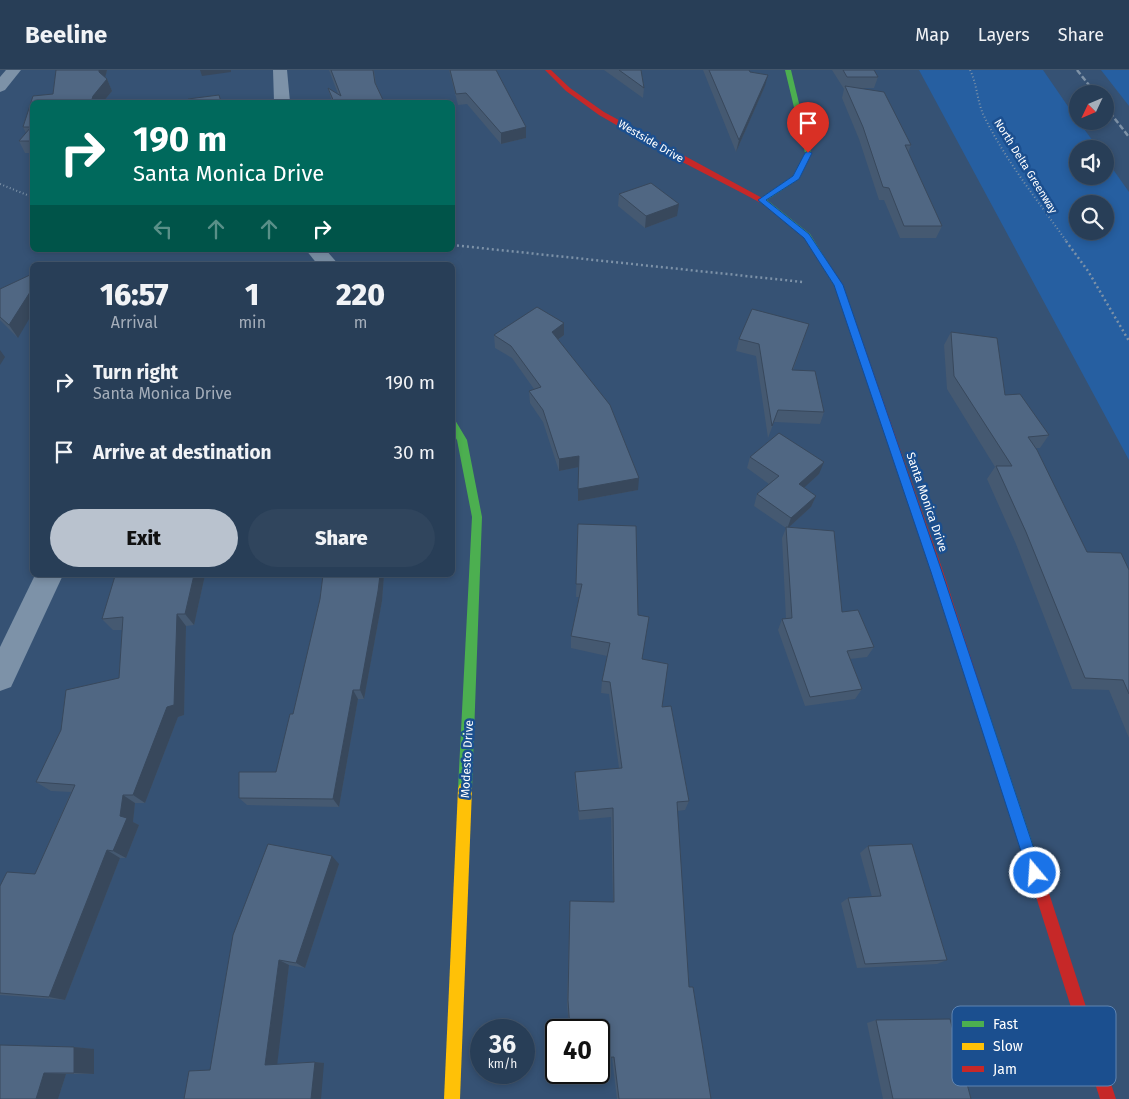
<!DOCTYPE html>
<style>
body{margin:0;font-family:"Fira Sans",sans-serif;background:#30455d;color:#f1f3f6;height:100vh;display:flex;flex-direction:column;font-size:19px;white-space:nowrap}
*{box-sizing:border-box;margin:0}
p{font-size:16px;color:#a5aeba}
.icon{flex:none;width:28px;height:28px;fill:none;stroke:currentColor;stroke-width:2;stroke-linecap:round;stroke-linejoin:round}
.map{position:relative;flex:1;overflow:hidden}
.sheet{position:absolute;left:30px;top:192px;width:425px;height:315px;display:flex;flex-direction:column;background:#283e57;border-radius:8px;box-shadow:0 2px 8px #0003,0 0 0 1px #44576d}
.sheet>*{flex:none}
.hud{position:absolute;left:30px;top:30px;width:425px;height:152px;border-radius:8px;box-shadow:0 2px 8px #0003,0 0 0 1px #44576d;background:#00695c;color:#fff;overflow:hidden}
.needle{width:32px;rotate:226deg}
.fabs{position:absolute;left:1069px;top:15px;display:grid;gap:10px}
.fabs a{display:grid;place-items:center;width:45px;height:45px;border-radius:50%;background:#283e57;box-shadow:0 2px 8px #0003,0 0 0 1px #44576d;font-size:25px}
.speed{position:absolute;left:470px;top:949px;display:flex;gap:10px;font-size:25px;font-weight:700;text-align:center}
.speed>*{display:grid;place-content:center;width:65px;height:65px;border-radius:50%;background:#283e57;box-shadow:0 2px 8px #0003,0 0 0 1px #44576d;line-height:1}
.speed small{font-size:12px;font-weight:400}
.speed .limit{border:2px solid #111;border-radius:8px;background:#fff;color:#111}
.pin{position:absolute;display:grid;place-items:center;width:42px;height:42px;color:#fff;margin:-51px -21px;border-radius:50% 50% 50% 0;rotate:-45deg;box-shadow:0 0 5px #0007}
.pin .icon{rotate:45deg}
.me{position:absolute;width:55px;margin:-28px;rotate:342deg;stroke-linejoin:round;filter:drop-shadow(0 0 4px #0008)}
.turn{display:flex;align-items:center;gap:18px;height:105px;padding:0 20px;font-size:22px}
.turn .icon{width:65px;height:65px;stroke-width:2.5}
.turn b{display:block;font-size:35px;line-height:42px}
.lanes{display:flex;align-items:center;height:48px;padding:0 20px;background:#0003;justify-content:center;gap:25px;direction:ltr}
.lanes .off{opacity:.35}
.eta{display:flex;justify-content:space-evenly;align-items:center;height:85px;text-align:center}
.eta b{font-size:30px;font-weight:800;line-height:35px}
.primary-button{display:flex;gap:10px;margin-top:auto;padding:10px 20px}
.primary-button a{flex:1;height:58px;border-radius:30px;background:#b9c2ce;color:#111;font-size:20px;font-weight:800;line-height:58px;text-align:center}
.primary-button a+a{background:#30455d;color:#f1f3f6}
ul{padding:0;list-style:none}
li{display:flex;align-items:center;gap:15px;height:70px;padding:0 20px}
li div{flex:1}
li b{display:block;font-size:19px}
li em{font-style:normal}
header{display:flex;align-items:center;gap:30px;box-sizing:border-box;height:70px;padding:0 25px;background:#283e57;border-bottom:1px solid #44576d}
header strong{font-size:24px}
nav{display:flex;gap:28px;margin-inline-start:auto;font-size:18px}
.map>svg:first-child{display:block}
.green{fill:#265fa1;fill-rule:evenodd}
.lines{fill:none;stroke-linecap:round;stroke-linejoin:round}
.path-far1{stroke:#7d92a8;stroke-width:2;stroke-dasharray:1 2.5;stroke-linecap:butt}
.path{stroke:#7d92a8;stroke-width:2.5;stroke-dasharray:2 3;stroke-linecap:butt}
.street{fill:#7d92a8;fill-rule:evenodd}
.fast{fill:#4caf50;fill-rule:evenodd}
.slow{fill:#ffc107;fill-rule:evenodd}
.jam{fill:#c62828;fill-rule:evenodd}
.rail{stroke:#7e92a7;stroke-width:2.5;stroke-dasharray:5.5 2.5;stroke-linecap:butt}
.wall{fill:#455971}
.shaded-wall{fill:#38485c}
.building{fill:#506783;stroke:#38485c}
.route{fill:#1a73e8;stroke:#114b97}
.labels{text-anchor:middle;stroke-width:5;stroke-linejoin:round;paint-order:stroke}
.far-street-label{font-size:11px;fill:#fff;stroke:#1b4f8f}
.street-label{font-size:12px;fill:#fff;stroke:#1b4f8f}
.key{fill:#1b4f8f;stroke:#5f84b1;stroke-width:1}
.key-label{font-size:14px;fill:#fff}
</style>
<header>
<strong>Beeline</strong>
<nav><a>Map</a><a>Layers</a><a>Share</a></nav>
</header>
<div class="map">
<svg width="1129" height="1029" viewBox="0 0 1129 1029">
<rect width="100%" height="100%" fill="#365274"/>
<!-- green -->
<g class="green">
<path d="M919,0H1043L1078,51L1099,79H1078V106H1105V88L1129,122V390ZM1078,134H1105V161H1078Z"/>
<polygon points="1101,0 1129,0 1129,36"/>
</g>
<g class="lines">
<!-- path-far1 -->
<g class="path-far1">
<path d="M970,0C977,14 977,30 983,44C1005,90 1038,131 1067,172"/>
<polyline points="0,114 32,127"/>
</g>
<!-- path -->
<g class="path">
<polyline points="1066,171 1088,201 1129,271"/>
<polyline points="452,175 803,212"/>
</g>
<!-- street -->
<g class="street">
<polygon points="6,0 21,0 5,20 0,22 0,7"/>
<polygon points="273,0 287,0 290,32 274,32"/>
<polygon points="306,180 326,180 339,195 318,195"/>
<polygon points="35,505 63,505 11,617 0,621 0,577"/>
</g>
<!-- fast -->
<g class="fast">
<polygon points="785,0 791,0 811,83 799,109 767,130 810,164 842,215 856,253 855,255 849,255 848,253 834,215 804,167 758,130 793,106 805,83"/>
<polygon points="452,349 455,350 467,370 482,447 472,719 470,724 465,726 460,724 458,719 472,447 457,370 452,362"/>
<polygon points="978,622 982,624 984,628 1046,814 1044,819 1039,821 1034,819 1032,814 972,628 974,624"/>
</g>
<!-- slow -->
<polygon class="slow" points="465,712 470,714 472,719 460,1029 444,1029 458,719 460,714"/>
<!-- jam -->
<g class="jam">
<polygon points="545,0 551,0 570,18 604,42 766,130 759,132 744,124 665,83 599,45 566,21"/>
<polygon points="852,250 856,253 943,501 984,628 982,632 978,634 974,632 972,628 931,501 848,253"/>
<polygon points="1039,807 1044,809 1046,814 1116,1029 1100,1029 1032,814 1034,809"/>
</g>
<!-- rail -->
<g class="rail">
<polyline points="1077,0 1096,24"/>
<polyline points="1105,36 1129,67"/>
</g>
</g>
<!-- wall -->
<g class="wall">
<polygon points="56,0 107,0 105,7 107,9 112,21 103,32 32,32 32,83 25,83 19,71 26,63 23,57 33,26 53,24"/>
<polygon points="329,0 374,0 376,14 383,30 384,32 332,32 328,18 338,24"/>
<polygon points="449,0 496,0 526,68 501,74 467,34 458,35"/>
<polygon points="604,0 641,0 644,18 643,28"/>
<polygon points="703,0 749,0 750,2 765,16 736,82"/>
<polygon points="832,0 874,0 878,7 874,18 859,18 911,75 908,83 942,156 936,168 900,168 884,130 879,130 859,69 842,28 844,19"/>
<polygon points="619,124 677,146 645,158 618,136"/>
<polygon points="0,219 18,268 0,250"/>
<polygon points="951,262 1005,325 1049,365 1040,378 1035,378 1087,482 1129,500 1129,668 1109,620 1072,619 1016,474 987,409 995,397 947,319 944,275"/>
<polygon points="494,265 564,265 558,270 638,420 578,431 579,397 559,401 543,352 530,333 529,321 534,319 512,288 495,278"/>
<polygon points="805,266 793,300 824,342 820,354 774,352 768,368 756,286 736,281 739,269"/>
<polygon points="750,387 819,404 804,417 816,426 811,437 789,457 842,542 874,577 867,587 850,589 862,619 855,629 805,636 778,560 782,549 786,549 782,468 786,458 754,436 757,424 769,414 747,398"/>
<polygon points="578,454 638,545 642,589 662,637 689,731 685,740 677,741 689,917 711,1029 617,1029 612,988 599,990 599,960 569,960 567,933 570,831 613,832 611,747 579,750 575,712 575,702 619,698 609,624 601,623 602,611 607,586 571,578 571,566 579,527 576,527"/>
<polygon points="133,505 205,505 194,555 186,556 184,645 178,647 145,733 135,733 133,752 139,755 126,788 120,788 65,930 0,925 0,816 35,804 71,722 51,721 36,712 119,608 122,560 113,560 102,549"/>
<polygon points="323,505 384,505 382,531 364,629 358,629 339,737 247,735 239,728 276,702 293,644 320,529"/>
<polygon points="868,776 947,890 937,894 857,898 841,833 848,828 872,827 860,783"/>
<polygon points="339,794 305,898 289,895 277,994 315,992 324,993 210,1000"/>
<polygon points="876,950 971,1029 883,1029 867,953"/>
<polygon points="74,977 94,979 94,1004 66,1004 58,1029 0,1029"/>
</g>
<!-- shaded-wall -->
<g class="shaded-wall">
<polygon points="99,0 107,0 104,12 107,9 112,21 103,32 91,32"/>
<polygon points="200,0 231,0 231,2 202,6"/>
<polygon points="768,5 765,16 736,82 739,70"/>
<polygon points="526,57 526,68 501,74 501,63"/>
<polygon points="679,134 677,146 645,158 646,146"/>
<polygon points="32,219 32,244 18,268 9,255"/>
<polygon points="564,253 564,265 552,274 552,262"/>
<polygon points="0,280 5,287 0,295"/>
<polygon points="579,386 579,397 559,401 559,389"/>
<polygon points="824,392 819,404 795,426 799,414"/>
<polygon points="639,408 638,420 578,431 578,419"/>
<polygon points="816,426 811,437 787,459 791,448"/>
<polygon points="194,505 205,505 194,555 185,544"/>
<polygon points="380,505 384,505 382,531 364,629 360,620"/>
<polygon points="177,544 186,556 184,645 178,647 145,733 133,725"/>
<polygon points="353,620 358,629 339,737 333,729"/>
<polygon points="123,725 135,733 133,752 139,755 126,788 113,781 120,746"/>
<polygon points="107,780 120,788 65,930 49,927"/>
<polygon points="332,786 339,794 305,898 296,893"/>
<polygon points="279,890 289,895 277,996 265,995"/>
<polygon points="74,977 94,979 94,1004 74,1003"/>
<polygon points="315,992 324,993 321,1029 311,1029"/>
<polygon points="44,1003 66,1004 58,1029 36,1029"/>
</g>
<!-- building -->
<g class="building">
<polygon points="56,0 99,0 99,2 107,9 93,26 91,32 32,32 32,71 19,71 31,57 23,57 33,26 53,24"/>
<polygon points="331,0 373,0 375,13 383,30 353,32 334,32 328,18 341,26"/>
<polygon points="450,0 496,0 526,57 501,63 466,23 456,24"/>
<polygon points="619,0 641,0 644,18"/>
<polygon points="709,0 749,0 750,2 768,5 739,70"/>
<polygon points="843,0 874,0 878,7 847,7"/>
<polygon points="845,16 884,22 911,75 905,75 942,156 904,156 889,118 883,117 863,57"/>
<polygon points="219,25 221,32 188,32 188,29"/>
<polygon points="651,113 679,134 646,146 619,124"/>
<polygon points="32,204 32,219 9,255 0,247 0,219"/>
<polygon points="537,237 564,253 552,262 610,335 639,408 578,419 579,386 559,389 543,340 529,321 541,317 511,276 494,265"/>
<polygon points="752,239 809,254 792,300 815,301 824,342 778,340 772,356 759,274 739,269"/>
<polygon points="951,262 997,268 1005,325 1020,324 1049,365 1028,367 1037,380 1087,482 1121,483 1129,500 1129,624 1123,610 1085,608 1026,462 996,396 1012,396 954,306"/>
<polygon points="779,363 824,392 799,414 816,426 791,448 757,424 779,406 750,387"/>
<polygon points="578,454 636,456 638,545 649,547 642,589 668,594 662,637 671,636 689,731 677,732 689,917 693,917 711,1029 619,1029 614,987 599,988 599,960 570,960 568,930 570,831 614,832 613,738 579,741 575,702 622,698 610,612 602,611 610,573 571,566 582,514 576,514"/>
<polygon points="786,457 834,461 842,542 858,540 874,577 847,581 862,619 810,627 782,549 792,548"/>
<polygon points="133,505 194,505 185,544 177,544 174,635 167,637 133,725 123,725 120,746 127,748 113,781 107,780 49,927 0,923 0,816 7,802 35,804 75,715 36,712 61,660 66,620 119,608 123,547 102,549 115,506"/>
<polygon points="323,505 380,505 378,521 360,620 353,620 333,729 239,728 239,702 276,702 290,644 293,644 320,529"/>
<polygon points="268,774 332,786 296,893 279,890 265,995 315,992 311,1029 184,1029 189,1001 210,1000 233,865"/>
<polygon points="912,774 947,890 865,894 848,828 881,826 868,776"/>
<polygon points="950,949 971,1029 893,1029 876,950"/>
<polygon points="0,975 74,977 74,1003 44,1003 36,1029 0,1029"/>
</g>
<!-- route -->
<polygon class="route" points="808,81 812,83 799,109 766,130 809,164 843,215 942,502 1042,803 1040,808 1035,810 1030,808 1028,803 931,502 834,215 804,168 758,130 793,106 805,83"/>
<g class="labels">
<!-- far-street labels -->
<g class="far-street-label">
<text transform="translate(651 71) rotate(30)" y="4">Westside Drive</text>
<text transform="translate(1026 96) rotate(58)" y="4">North Delta Greenway</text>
</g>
<!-- street labels -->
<g class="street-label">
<text transform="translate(927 432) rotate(71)" y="4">Santa Monica Drive</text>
<text transform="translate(467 689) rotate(-87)" y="4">Modesto Drive</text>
</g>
</g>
<!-- legend -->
<rect x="952" y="936" width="164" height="80" rx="8" class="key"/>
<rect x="962" y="951" width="22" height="6" fill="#4caf50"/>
<rect x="962" y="973" width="22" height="7" fill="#ffc107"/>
<rect x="962" y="996" width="22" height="6" fill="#c62828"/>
<g class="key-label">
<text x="993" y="959">Fast</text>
<text x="993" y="981">Slow</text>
<text x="993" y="1004">Jam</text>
</g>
</svg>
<div class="fabs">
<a><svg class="needle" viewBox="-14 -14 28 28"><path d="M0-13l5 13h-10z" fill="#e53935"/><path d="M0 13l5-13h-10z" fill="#a5aeba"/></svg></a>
<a><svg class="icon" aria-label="sound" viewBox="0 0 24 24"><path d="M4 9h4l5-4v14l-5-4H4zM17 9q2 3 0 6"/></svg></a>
<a><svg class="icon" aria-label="search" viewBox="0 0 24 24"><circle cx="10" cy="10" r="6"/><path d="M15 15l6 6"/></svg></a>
</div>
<div class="speed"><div>36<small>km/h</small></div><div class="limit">40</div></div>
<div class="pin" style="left:808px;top:83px;background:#d93025"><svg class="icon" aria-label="arrive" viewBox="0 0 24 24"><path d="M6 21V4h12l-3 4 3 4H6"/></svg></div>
<svg class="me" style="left:1035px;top:803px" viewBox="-20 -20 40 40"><circle r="17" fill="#1a73e8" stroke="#fff" stroke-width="3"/><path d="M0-11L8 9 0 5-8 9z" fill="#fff"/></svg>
<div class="hud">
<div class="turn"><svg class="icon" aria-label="right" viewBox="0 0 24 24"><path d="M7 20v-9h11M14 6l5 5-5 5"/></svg><div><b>190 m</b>Santa Monica Drive</div></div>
<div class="lanes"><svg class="icon off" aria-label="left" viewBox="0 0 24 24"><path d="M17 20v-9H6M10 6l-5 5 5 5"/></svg><svg class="icon off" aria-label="ahead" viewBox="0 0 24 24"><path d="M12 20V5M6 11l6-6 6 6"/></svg><svg class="icon off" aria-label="ahead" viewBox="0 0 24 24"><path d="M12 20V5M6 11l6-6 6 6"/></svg><svg class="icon" aria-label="right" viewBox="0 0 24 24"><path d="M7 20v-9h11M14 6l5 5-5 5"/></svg></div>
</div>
<section class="sheet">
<div class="eta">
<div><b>16:57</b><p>Arrival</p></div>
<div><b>1</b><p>min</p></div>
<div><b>220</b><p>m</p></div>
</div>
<ul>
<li><svg class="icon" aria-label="right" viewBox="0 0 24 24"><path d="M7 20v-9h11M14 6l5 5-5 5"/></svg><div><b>Turn right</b><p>Santa Monica Drive</p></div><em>190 m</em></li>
<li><svg class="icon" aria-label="arrive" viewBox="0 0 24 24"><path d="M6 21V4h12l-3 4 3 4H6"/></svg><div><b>Arrive at destination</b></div><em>30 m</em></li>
</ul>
<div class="primary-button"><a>Exit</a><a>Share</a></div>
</section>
</div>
